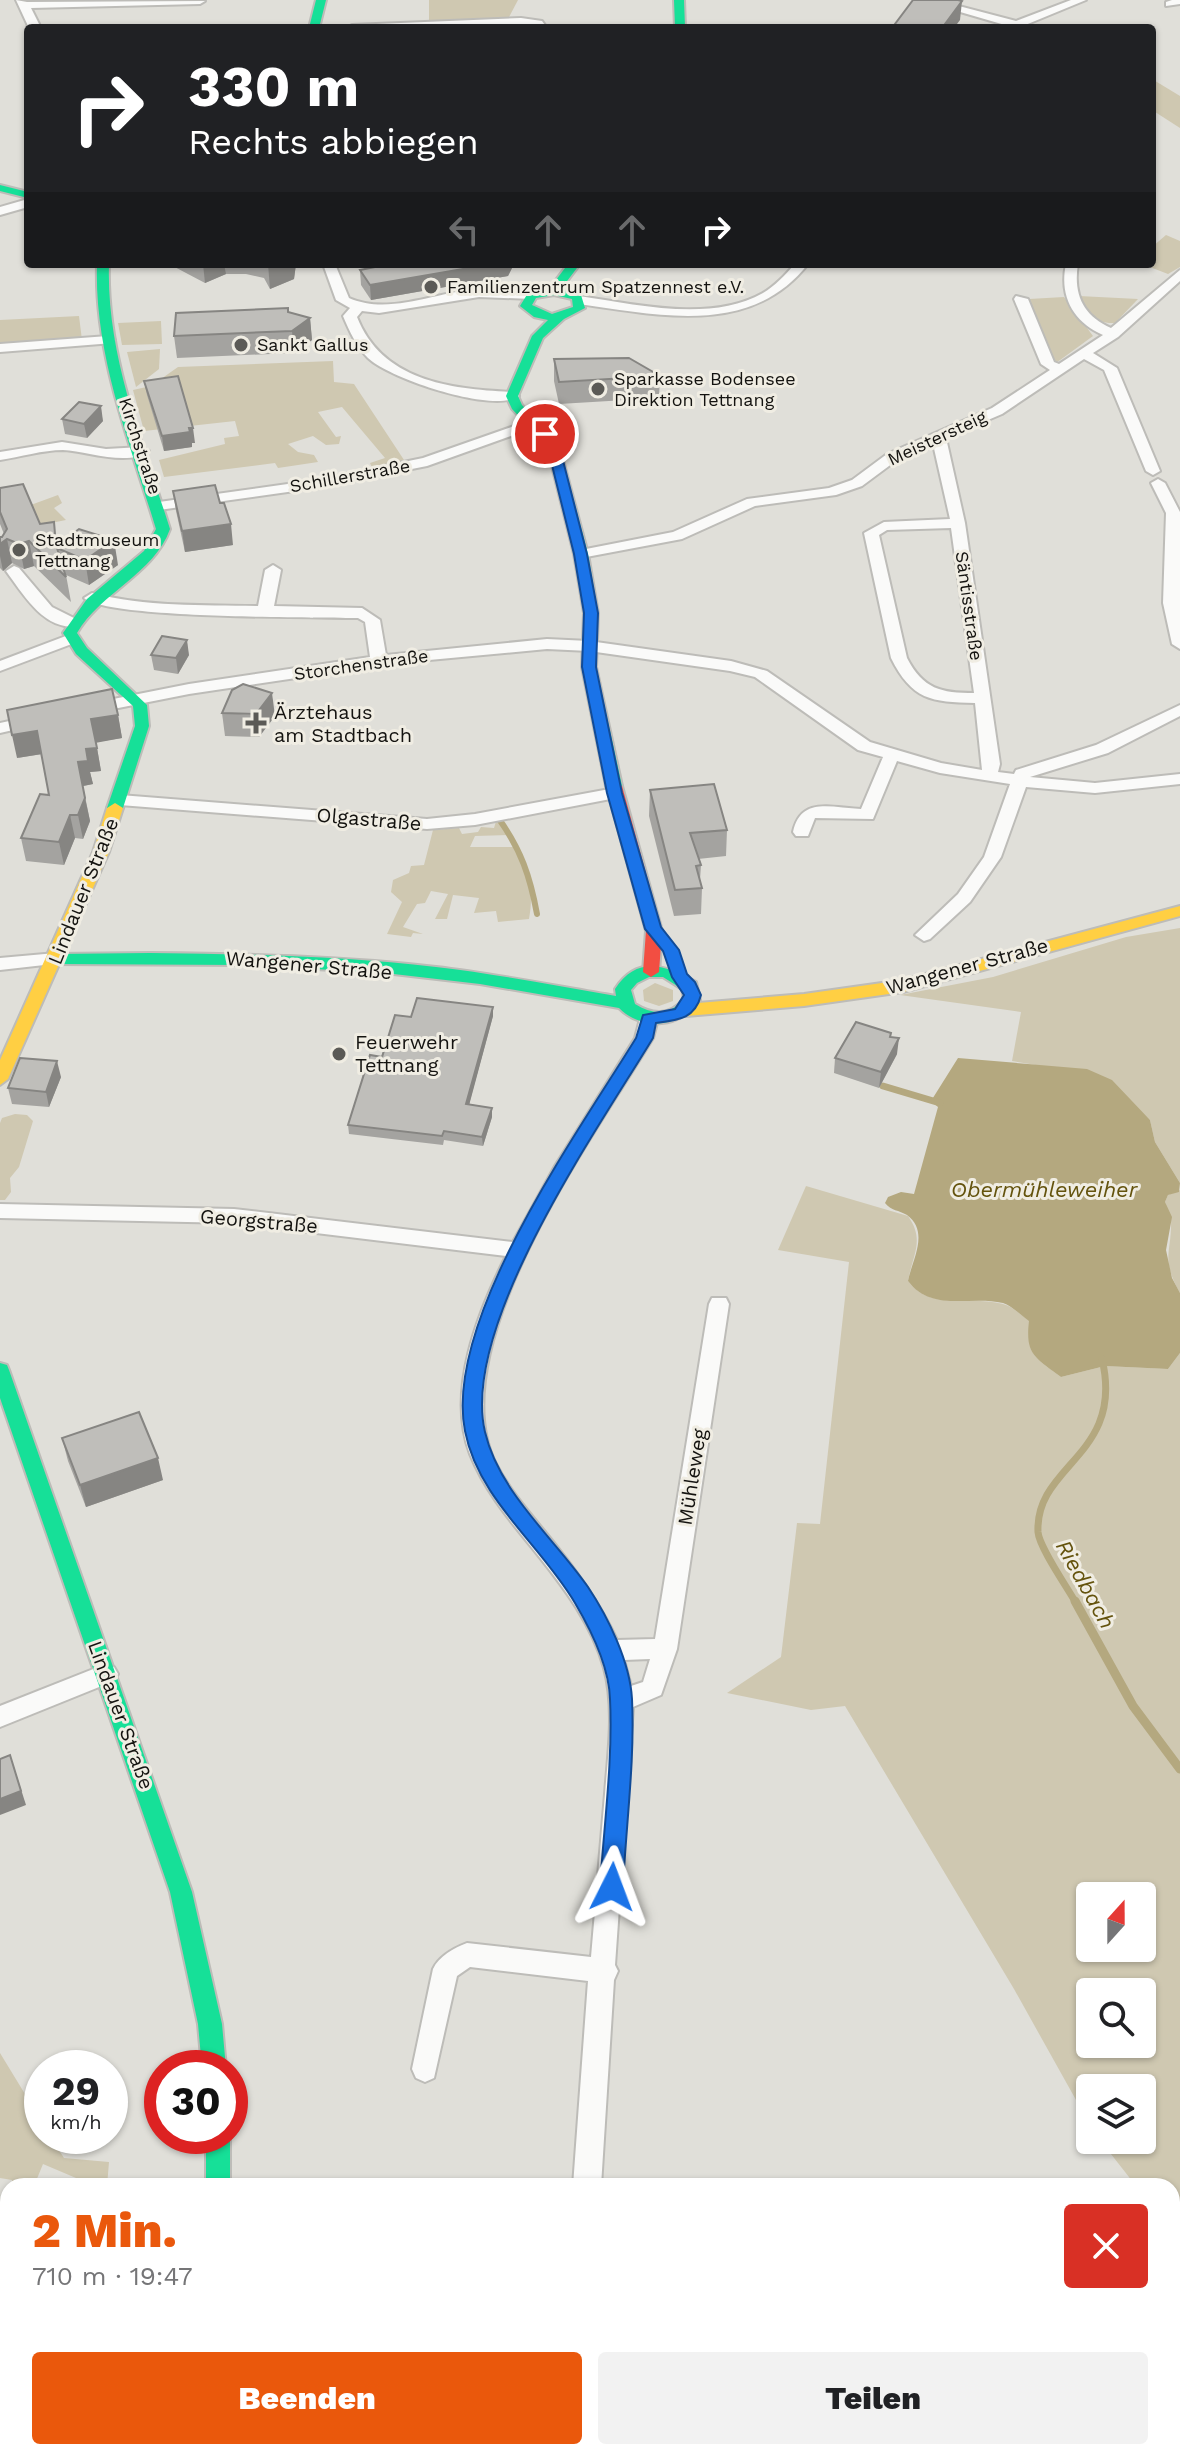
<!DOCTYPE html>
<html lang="de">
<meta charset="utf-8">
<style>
body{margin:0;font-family:"Work Sans",sans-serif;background:#f2f2f2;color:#202124;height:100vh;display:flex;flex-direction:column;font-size:30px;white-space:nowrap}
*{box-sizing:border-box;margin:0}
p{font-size:26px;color:#757577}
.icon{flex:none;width:44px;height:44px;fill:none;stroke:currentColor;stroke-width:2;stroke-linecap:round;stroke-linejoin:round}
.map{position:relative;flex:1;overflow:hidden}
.panel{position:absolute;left:0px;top:2178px;width:1180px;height:282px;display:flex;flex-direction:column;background:#fff;border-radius:24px 24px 0 0;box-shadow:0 2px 6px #0004}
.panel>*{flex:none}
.top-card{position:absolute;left:24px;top:24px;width:1132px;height:244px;border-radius:8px;box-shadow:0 2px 6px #0004;background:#202124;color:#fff;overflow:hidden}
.needle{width:52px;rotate:21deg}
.fabs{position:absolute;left:1076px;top:1882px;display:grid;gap:16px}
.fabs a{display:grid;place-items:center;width:80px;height:80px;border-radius:8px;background:#fff;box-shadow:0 2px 6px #0004;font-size:40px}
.speed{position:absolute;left:24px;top:2050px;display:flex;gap:16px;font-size:40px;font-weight:700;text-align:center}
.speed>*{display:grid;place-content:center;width:104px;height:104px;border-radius:50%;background:#fff;box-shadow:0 2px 6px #0004;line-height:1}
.speed small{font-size:20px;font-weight:400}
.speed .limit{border:12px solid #d22;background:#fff;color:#111}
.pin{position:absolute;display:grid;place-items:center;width:68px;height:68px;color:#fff;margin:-34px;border:4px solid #fff;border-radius:50%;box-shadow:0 2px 8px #0007}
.me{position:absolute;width:88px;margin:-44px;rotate:3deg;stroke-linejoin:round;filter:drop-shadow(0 0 6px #0008)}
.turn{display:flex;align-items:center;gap:28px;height:168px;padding:0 32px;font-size:36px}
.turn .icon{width:104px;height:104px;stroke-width:2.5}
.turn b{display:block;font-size:56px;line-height:68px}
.lanes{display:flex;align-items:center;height:76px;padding:0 32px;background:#0003;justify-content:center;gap:40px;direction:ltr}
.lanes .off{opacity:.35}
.round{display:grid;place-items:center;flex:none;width:84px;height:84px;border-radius:8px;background:#f2f2f2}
.overview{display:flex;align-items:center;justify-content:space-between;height:136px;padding:0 32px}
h1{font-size:48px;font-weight:800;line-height:60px;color:#ea580c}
.button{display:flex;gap:16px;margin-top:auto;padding:16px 32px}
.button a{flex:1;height:92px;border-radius:8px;background:#ea580c;color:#fff;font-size:32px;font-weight:800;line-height:92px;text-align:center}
.button a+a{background:#f2f2f2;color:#202124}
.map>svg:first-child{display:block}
.green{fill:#cfc8b1;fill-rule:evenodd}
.water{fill:#b4a87f}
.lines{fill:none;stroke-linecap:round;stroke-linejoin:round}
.stream-far2{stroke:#b4a87f;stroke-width:6}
.stream-far1{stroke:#b4a87f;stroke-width:7}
.stream{stroke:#b4a87f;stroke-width:9}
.street-casing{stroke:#bdbcb8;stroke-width:4}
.fast-casing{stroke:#bdbcb8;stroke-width:4}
.slow-casing{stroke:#bdbcb8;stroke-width:4}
.jam-casing{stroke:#bdbcb8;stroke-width:4}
.street{fill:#fafaf9;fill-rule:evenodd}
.fast{fill:#16e098;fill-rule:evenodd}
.slow{fill:#ffcf43;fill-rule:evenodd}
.jam{fill:#f24e42;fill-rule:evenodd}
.wall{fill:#a4a3a0}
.shaded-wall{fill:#868582}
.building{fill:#bfbeba;stroke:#868582;stroke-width:2}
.route{fill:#1a73e8;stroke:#114b97;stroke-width:2}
.poi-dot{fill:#5b5a56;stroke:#f0ede3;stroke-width:3}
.labels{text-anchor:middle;stroke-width:6;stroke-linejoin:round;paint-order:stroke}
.far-poi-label{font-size:18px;fill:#141310;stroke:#f0ede3;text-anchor:start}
.far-street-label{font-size:18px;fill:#141310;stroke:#f0ede3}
.poi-label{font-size:20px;fill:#141310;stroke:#f0ede3;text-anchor:start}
.street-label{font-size:20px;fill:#141310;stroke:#f0ede3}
.water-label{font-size:22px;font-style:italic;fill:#64530d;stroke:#f0ede3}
</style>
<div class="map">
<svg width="1180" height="2459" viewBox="0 0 1180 2459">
<rect width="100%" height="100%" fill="#e0dfd9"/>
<!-- green -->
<g class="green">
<polygon points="429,0 518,0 508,19 429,23"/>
<polygon points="1152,79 1180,96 1180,128 1152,110"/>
<polygon points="1166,235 1180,241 1180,267 1168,274 1142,264 1152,264 1152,247"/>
<path d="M1079,296L1138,299L1115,323C1094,324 1089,313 1079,296Z"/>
<polygon points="1064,297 1093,336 1056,363 1052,362 1029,299"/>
<polygon points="79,316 82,340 0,346 0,320"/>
<polygon points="161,321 162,344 122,345 118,323"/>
<polygon points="160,349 159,369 136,387 127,352"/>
<polygon points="333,361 334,382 354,384 406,463 373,470 370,463 385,458 342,407 318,412 336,437 341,436 339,444 326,445 313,436 288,444 298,452 314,455 318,462 278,468 275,463 164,477 159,460 225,444 224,438 239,436 235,421 144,431 133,390 151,386 178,367"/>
<polygon points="58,495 62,503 54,508 66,520 46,524 42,538 28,506"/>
<path d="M497,818L509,835L475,836L470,847H519C529,872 534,892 529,919L498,922L496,911L474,913L479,898L453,895L447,919H435L448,894L431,891L425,903L417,904L403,927L423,934L413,933L411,937L387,934L402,902L391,892L393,880L409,873L411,866L424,865L433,830L459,828L462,834L478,832L481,827L494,828Z"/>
<polygon points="1180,928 1180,1183 1155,1142 1150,1120 1102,1076 1012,1061 1021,1012 900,995 993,977 1126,937"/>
<polygon points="655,983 673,990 673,1001 659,1006 644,1001 643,990"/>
<polygon points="15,1114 27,1115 33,1121 19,1167 10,1178 11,1192 5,1200 0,1200 0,1123 2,1118"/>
<path d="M806,1186L908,1216C925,1240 913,1254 908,1281C931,1312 972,1295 1003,1304C1012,1306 1022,1316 1030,1321C1025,1355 1035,1357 1061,1377L1105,1366L1168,1369L1180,1353V2258L1172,2236V2186H1136L1100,2140H1142V2088H1090V2125L1014,1989L845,1706L811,1710L727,1693L781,1657L797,1523L820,1524L849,1262L778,1250ZM1090,1896H1142V1948H1090ZM1090,1992H1142V2044H1090Z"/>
<path d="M1180,1190V1293C1160,1257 1172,1254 1171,1219C1171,1214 1166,1209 1165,1202L1168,1195Z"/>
<polygon points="0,2053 42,2122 42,2136 50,2136 64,2158 109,2162 107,2186 72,2186 76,2178 43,2164 34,2186 12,2186 12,2180 0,2178"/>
<polygon points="8,2298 8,2381 0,2386 0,2300"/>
<polygon points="1180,2369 1180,2459 1126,2459 1129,2452 1172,2452 1172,2382"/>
<polygon points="71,2452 153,2452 151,2459 68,2459"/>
</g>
<!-- water -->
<path class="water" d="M958,1058L1087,1069L1112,1080L1150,1120L1155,1142L1180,1183L1179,1192L1168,1195L1165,1202L1172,1217L1166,1250L1172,1278L1180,1293V1353L1168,1369L1105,1366L1061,1377C1035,1357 1025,1355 1029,1321C1022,1316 1012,1306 1003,1303C970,1295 932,1313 908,1281C912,1260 930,1232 907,1215C899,1210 891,1211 885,1203L888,1197L901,1192L914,1194L938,1107L931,1101Z"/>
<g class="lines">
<!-- stream-far2 -->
<path class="stream-far2" d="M499,819C521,850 530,876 537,914"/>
<!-- stream-far1 -->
<g class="stream-far1">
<polyline points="883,1086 940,1103"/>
<path d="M1076,1603C1067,1587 1039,1547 1038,1532C1035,1464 1125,1456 1102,1359"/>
</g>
<!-- stream -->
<polyline class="stream" points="1075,1601 1133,1706 1180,1769"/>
<!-- street casing -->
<g class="street-casing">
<g id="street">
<polygon points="16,0 27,2 205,1 200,4 31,8 41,28 29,28"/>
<polygon points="919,0 936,0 1016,21 1071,0 1086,0 1018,28 1002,28 1005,25"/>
<polygon points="1172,0 1180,0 1180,4 1166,6 1166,2"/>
<polygon points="521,18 542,21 547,28 521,24 346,28 352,25"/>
<polygon points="28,199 28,207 0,215 0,207"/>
<path d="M323,264H335L349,298C390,316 437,291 480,289C498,288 519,289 537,292L539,295L532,299L479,297L379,313L362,311L357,317C382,381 450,389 512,392L519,396C495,414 390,379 368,358C356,346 350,332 343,316L350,308L336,300Z"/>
<path d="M795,264H808C751,337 659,315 579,304L572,300L579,296C635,304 710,323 763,293C775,286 785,275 795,264Z"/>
<path d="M1066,264H1078C1073,294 1083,316 1111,328L1180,270V281L1118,337L1093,353L1117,368L1160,471L1153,475L1146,471L1104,370L1084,359L1002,414L946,438L965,523L1000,764L998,772L1014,774L1016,770L1096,745L1180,705V716L1108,753L1030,777L1095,783L1180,774V784L1095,793L1026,787L1001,857L970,902L930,939L924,941L915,935L958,894L984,857L1010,784L940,773L897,761L873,819L815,818L808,836H796L793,832C801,796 831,808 861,809L883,757L858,750L755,677L730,671L589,651L547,649L397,663L189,694L88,714L80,709L88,704L189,684L370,657L365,622L358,618C314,617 108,619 84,598L92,593C146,607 203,605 258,606L265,570L273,565L281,570L274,606L362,608L380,620L386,655L547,639L589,641L731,661L767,671L870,742L941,763L982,770L975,703C931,702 912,700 891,658L864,533L884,522L950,519L933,444L897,460L862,486L836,495L755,506L682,539L581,558L574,554L581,550L673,532L747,499L829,488L852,480L887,454L992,408L1050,370L1041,364L1014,299L1016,296L1028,299L1054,362L1059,364L1103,335C1073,322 1059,296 1066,264ZM951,528L974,693C941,693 923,689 907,658L879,535L887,530Z"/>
<polygon points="108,336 115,340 113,343 0,352 0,344"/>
<polygon points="534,419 541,423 539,426 427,466 316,488 159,510 152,506 159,502 316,480 423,458"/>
<path d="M62,442L106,449L142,447L149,451C129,467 86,451 63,450C43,450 20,457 0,460V452Z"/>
<polygon points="1158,479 1165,483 1180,512 1180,649 1172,644 1163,603 1166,513 1151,483"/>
<path d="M14,566L19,568L52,607L78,620V626C45,632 23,594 6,571Z"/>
<polygon points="71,634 77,636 77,642 0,671 0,661"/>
<polygon points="37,715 45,720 43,723 0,733 0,723"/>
<polygon points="615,788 621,789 621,797 475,825 427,829 120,805 112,800 120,795 427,819 475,814"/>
<polygon points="56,953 62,955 65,959 62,963 0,970 0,958"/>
<path d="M649,1013L658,1019L653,1038C594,1136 438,1349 496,1464C512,1495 537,1521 558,1548C581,1577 601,1606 617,1640L655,1639L709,1304L712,1298H726L729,1304L677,1649L661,1695L633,1707L615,1965L618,1971L614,1980L601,2186H573L588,1981L470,1967L457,1976L434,2078L425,2082L416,2078L412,2069L433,1969C439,1956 454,1948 467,1943L591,1957C596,1903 600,1849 605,1794C608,1753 615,1709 604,1668C592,1625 565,1589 537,1554C512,1523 485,1492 470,1454C446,1391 478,1312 506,1256L234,1223L0,1218V1204L234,1209L513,1242L555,1166L635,1038L640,1019ZM650,1659L643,1682L631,1686L624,1660Z"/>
<polygon points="106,1664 114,1667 118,1674 114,1681 0,1727 0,1706"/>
<rect x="582" y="2452" width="30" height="7"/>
</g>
</g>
<!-- fast casing -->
<g class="fast-casing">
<g id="fast">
<polygon points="316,0 326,0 319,28 309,28"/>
<polygon points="674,0 684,0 685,28 675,28"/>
<polygon points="0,185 28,192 28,198 0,191"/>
<path d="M97,264H109C106,355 143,443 170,529C154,574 101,592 77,633L87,648L147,705L149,726L123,808L115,813L107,808L135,726L133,706L76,654L63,633L87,599L144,551L156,529C130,443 94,355 97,264Z"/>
<path d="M568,264H580L561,289L581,295L585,308L564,319L543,338L518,396L522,405L559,445L588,554L598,613L596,667L622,786L614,791L606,786L582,667L584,613L574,554L547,446L512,409L506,396L532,336L548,320L534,317L520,306L528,293L550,288ZM554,295L572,299L573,307L552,314L532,305L536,298Z"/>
<path d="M150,953C246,954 341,956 436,967C497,974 556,986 616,996L615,989C637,955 666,965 696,982L700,1000C682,1027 643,1032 619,1008L480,984L385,973L244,965L56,964L48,959L56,954ZM649,977H663L682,989L684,999C669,1016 653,1015 635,1004L631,990L637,983Z"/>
<polygon points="0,1363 7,1365 9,1370 192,1892 222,2024 226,2068 202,2068 198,2024 170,1892 0,1398"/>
<rect x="206" y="2136" width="24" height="50"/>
<polygon points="169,2452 195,2452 193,2459 167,2459"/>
</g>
</g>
<!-- slow casing -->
<g class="slow-casing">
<g id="slow">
<polygon points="115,803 123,808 109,852 8,1079 0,1085 0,1060 93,852 107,808"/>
<polygon points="1180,906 1180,916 903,992 804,1006 686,1016 678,1010 686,1004 804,994 903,980"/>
</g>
</g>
<!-- jam casing -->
<g class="jam-casing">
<polygon id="jam" points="614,781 622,786 662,931 659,972 651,977 643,972 646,931 606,786"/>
</g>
<!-- street -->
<use href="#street" class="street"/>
<!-- fast -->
<use href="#fast" class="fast"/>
<!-- slow -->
<use href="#slow" class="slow"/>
<!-- jam -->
<use href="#jam" class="jam"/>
</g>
<!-- wall -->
<g class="wall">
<polygon points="169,264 296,264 294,279 270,289 264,278 246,274 226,274 205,283"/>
<polygon points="390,264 514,264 508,276 371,300 361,285 360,270"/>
<polygon points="289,313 310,318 312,340 294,353 177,358 174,336"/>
<polygon points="554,359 660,376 659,398 559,404 554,381"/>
<polygon points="144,381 195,443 192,443 192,447 164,451 147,395"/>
<polygon points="62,419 103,421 87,438 65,434"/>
<polygon points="0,488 40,524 58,545 118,565 89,585 66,575 71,602 34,566 24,569 12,563 3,571 0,568 0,537 2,537 4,534 0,524"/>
<polygon points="173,491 233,545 185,552 176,511"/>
<polygon points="151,655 189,655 178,674 154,670"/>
<polygon points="222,713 275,716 259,737 225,736"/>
<polygon points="118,715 122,738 96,742 101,771 90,772 93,784 83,786 90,821 83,839 75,838 64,865 26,861 21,838 49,795 42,754 17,758"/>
<polygon points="650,790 727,830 726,856 698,859 701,865 700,880 702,888 701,914 674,916 649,816"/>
<polygon points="493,1007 493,1016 469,1104 492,1108 492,1117 483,1146 444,1140 443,1145 349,1134 348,1125 382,1057 411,1017"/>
<polygon points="897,1054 879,1088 834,1073 835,1058"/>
<polygon points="61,1077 49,1107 12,1104 8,1088"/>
<polygon points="62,1438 163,1480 86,1507 68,1461"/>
</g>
<!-- shaded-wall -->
<g class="shaded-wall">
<polygon points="962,1 960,20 954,28 942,28"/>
<polygon points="203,264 224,264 226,274 205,283"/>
<polygon points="268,264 296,264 294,279 270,289"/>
<polygon points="492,264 514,264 508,276 371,300 370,285"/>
<polygon points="310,318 312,340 294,353 292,331"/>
<polygon points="101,406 103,421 87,438 84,424"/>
<polygon points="189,428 193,428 195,443 192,443 192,447 164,451 162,436"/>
<polygon points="231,524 233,545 185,552 182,531"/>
<polygon points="7,539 12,563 3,571 0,556 0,544"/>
<polygon points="114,540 118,565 89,585 85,560"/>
<polygon points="29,541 34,566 24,569 19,544"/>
<polygon points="187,640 189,655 178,674 176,658"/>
<polygon points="272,693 275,716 259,737 256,714"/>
<polygon points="118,715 122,738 95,743 91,719"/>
<polygon points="37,731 42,754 17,758 12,735"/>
<polygon points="97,748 101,771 90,772 93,784 83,786 78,762 86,749"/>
<polygon points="85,798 90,821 83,839 78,815"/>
<polygon points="70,815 75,838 64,865 59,842"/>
<polygon points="493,1007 493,1016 467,1113 466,1104"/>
<polygon points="899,1038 897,1054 879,1088 881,1072"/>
<polygon points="57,1061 61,1077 49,1107 46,1092"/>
<polygon points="492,1108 492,1117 483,1146 482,1137"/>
<polygon points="158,1458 163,1480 86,1507 80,1485"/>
<polygon points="10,1755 26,1805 0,1815 0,1799"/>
</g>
<!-- building -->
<g class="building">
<polygon points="913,0 958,0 962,1 942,28 892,28"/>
<polygon points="390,264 492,264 370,285 360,270"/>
<polygon points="288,308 288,312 310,318 292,331 174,336 176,313"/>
<polygon points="629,358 660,376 559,382 554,359"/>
<polygon points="178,376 193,428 189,428 190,432 162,436 144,381"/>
<polygon points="79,402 101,406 84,424 62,419"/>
<polygon points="23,484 40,524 54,522 56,546 79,529 114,540 85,560 57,548 66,577 29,541 19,544 7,539 0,544 0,537 2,537 7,529 0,512 0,488"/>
<polygon points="215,485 220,503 224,503 231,524 182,531 173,491"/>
<polygon points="162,636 187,640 176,658 151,655"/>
<polygon points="243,684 272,693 256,714 222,713 232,690"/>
<polygon points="112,689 118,715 91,719 97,748 86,749 88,761 78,762 85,798 78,815 70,815 59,842 21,838 40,794 49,795 37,731 12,735 7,710"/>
<polygon points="714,784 727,830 690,833 701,865 696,866 702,888 675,890 650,790"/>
<polygon points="417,998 493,1007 466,1104 492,1108 482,1137 444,1131 442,1136 348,1125 370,1055 382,1057 395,1015 411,1017"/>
<polygon points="856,1022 891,1033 890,1037 899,1038 881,1072 835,1058"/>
<polygon points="20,1058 57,1061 46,1092 8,1088"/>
<polygon points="139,1412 158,1458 80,1485 62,1438"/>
<polygon points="10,1755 21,1791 0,1799 0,1759"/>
</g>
<!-- route -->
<path class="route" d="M545,431L559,445L587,554L598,613L596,667L622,793L661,927L679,950L687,974L695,982L701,995C695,1019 678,1020 656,1023L653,1038C598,1129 460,1325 485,1432C499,1492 554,1538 588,1587C608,1617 630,1662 632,1699C635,1760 626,1825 623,1887L620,1894L612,1897L604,1894L600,1887C604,1825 613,1760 610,1699C609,1667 591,1630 575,1603C541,1545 478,1499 465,1431C443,1320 579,1131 636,1038L643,1015L675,1009L684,995L672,977L663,951L645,929L607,793L582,667L584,613L574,554L547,445L539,434Z"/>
<!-- markers -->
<g class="poi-dot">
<circle cx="431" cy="287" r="8"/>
<circle cx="241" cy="345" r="8"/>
<circle cx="598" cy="389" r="8"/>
<circle cx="19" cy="550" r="8"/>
<path d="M252 711h8v8h8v8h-8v8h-8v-8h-8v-8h8z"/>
<circle cx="339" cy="1054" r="8"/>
</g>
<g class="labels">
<!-- far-poi labels -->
<g class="far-poi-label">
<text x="447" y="293">Familienzentrum Spatzennest e.V.</text>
<text x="257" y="351">Sankt Gallus</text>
<text x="614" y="385">Sparkasse Bodensee<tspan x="614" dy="21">Direktion Tettnang</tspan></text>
<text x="35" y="546">Stadtmuseum<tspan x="35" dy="21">Tettnang</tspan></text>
</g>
<!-- far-street labels -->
<g class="far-street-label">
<text transform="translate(937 438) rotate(-25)" y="6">Meistersteig</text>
<text transform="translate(140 446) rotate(72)" y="6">Kirchstraße</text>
<text transform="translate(350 476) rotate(-10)" y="6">Schillerstraße</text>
<text transform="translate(969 606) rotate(82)" y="6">Säntisstraße</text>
<text transform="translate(361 665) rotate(-8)" y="6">Storchenstraße</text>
</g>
<!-- poi labels -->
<g class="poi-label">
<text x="274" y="719">Ärztehaus<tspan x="274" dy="23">am Stadtbach</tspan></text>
<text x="355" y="1049">Feuerwehr<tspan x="355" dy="23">Tettnang</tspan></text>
</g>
<!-- street labels -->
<g class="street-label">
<text transform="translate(369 819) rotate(5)" y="7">Olgastraße</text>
<text transform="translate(83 891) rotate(-68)" y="7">Lindauer Straße</text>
<text transform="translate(309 965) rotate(5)" y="7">Wangener Straße</text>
<text transform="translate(967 966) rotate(-15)" y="7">Wangener Straße</text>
<text transform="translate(259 1221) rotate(5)" y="7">Georgstraße</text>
<text transform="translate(692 1477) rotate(-81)" y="7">Mühleweg</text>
<text transform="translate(121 1715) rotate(70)" y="7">Lindauer Straße</text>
</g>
<!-- water labels -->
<g class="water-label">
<text x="1044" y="1197">Obermühleweiher</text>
<text transform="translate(1086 1584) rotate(61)" y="8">Riedbach</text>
</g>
</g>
</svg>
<div class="fabs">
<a><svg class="needle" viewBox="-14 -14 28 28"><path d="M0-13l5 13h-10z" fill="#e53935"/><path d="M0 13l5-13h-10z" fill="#757577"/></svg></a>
<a><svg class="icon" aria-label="search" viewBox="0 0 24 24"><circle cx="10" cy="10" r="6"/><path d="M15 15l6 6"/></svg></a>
<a><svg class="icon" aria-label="layers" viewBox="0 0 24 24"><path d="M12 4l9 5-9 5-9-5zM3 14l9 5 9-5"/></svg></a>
</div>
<div class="speed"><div>29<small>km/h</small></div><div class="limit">30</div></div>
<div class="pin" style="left:545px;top:434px;background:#d93025"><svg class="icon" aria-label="arrive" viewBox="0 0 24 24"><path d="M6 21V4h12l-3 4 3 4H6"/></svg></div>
<svg class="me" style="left:612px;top:1887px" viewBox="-20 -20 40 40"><path d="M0-17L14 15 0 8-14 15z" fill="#1a73e8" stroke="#fff" stroke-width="4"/></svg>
<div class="top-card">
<div class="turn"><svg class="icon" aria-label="right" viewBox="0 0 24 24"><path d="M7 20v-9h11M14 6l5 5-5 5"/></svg><div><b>330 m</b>Rechts abbiegen</div></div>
<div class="lanes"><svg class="icon off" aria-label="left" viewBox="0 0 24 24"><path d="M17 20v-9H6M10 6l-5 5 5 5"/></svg><svg class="icon off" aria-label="ahead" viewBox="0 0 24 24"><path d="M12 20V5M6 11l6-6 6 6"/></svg><svg class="icon off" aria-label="ahead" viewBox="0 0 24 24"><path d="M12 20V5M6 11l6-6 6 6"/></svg><svg class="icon" aria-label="right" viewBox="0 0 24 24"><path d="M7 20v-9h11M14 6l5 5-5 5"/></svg></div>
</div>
<section class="panel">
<div class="overview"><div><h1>2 Min.</h1><p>710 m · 19:47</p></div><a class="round" style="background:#d93025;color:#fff"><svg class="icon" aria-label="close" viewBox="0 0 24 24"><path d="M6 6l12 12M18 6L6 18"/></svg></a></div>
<div class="button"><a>Beenden</a><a>Teilen</a></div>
</section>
</div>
